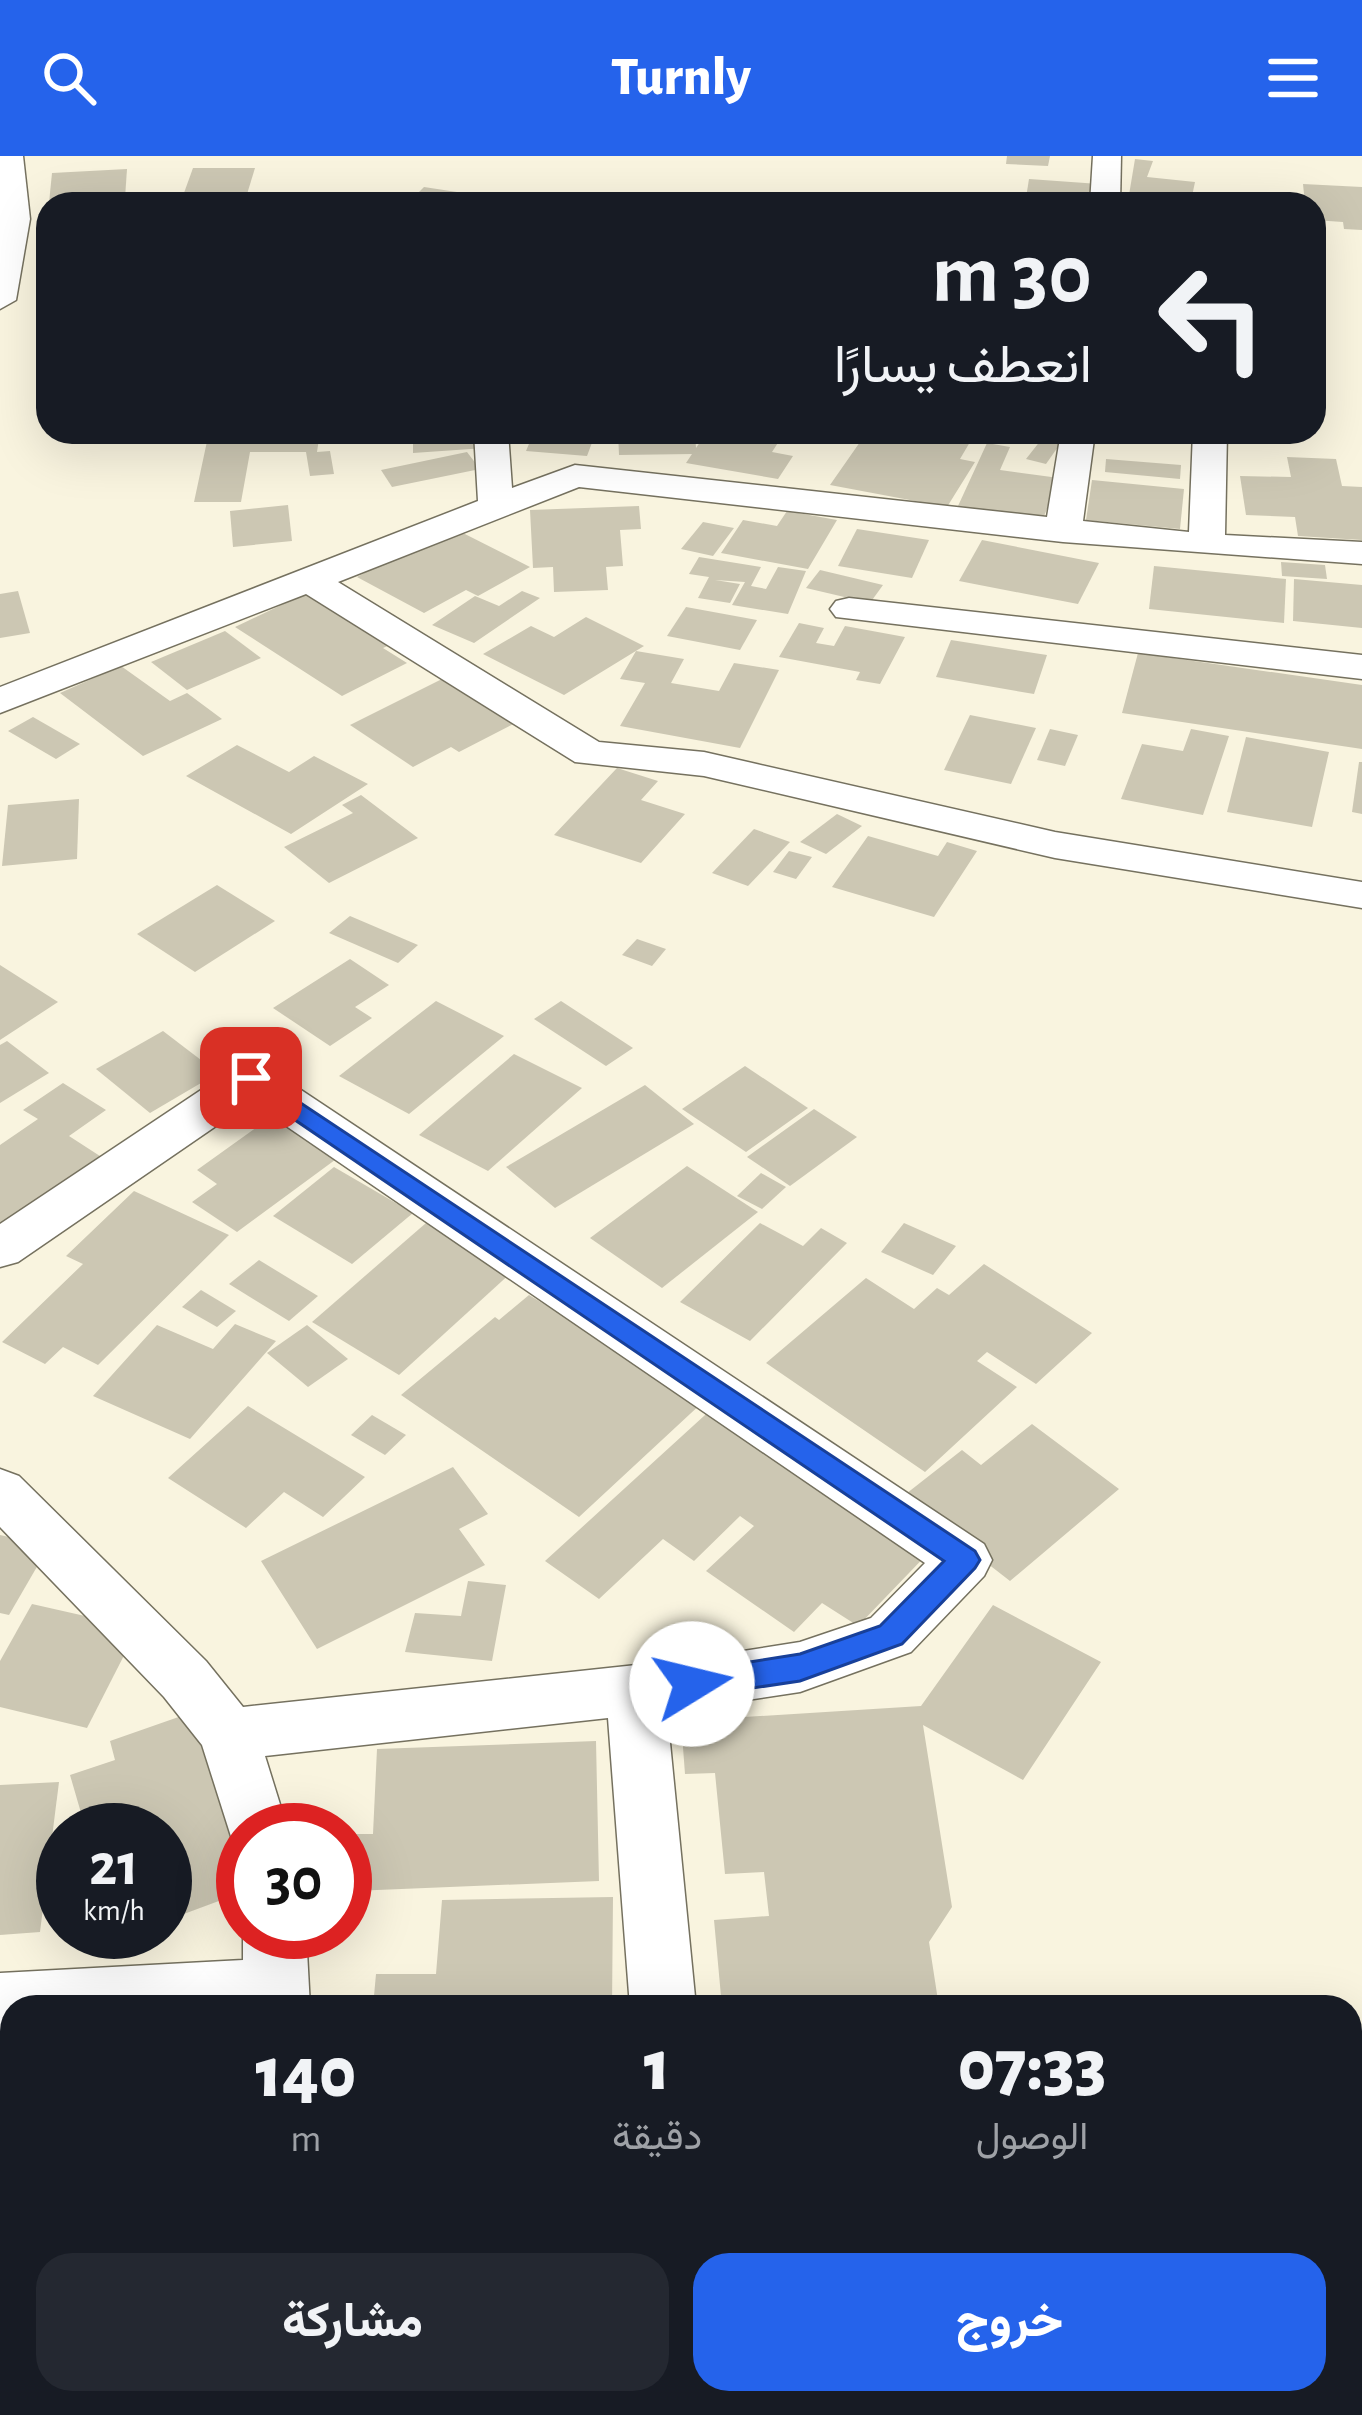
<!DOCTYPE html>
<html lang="ar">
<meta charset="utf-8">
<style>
body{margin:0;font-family:"Alegreya Sans",Vazirmatn,sans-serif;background:#242831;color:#f1f3f6;direction:rtl;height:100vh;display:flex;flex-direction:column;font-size:45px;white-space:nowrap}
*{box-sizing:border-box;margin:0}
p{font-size:39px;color:#9ea1a6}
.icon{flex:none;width:66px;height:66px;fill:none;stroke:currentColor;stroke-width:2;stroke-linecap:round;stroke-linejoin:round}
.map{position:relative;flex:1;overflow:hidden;direction:ltr}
.drawer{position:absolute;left:0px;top:1839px;width:1362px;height:420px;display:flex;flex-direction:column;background:#171b24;border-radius:36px 36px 0 0;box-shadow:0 12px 48px #0002;direction:rtl}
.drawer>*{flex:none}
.top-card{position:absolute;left:36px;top:36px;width:1290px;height:252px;border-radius:36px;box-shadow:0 12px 48px #0002;direction:rtl;background:#171b24;color:#f1f3f6;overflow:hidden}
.speed{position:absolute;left:36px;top:1647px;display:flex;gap:24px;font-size:60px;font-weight:700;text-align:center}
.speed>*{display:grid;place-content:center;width:156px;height:156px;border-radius:50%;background:#171b24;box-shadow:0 12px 48px #0002;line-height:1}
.speed small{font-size:30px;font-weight:400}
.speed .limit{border:18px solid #d22;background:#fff;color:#111}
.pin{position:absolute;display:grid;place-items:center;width:102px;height:102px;color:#fff;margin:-51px;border-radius:24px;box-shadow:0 6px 18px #0006}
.me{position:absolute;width:132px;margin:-66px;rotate:81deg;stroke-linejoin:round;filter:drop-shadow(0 0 9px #0008)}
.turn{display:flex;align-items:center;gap:42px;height:252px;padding:0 36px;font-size:54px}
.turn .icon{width:156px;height:156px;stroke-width:2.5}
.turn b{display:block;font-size:84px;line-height:102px}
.eta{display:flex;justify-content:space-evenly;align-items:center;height:204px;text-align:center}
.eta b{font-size:72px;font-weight:800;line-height:84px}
.cta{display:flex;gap:24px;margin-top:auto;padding:24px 36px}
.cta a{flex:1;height:138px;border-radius:36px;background:#2563eb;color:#fff;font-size:48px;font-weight:800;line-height:138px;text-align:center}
.cta a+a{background:#242831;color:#f1f3f6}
header{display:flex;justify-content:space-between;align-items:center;height:156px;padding:0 36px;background:#2563eb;color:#fff;font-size:54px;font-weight:800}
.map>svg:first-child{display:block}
.building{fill:#ccc7b3}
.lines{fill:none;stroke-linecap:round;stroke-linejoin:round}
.minor-casing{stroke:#75715f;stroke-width:3}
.minor{fill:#fff;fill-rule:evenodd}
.route{fill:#2563eb;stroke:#184099;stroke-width:3}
</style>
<header><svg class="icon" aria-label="menu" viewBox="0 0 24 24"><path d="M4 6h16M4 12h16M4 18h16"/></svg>Turnly<svg class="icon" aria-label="search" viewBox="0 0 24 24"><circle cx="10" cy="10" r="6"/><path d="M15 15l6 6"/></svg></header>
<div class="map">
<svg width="1362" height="2259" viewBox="0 0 1362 2259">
<rect width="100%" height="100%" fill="#f9f4df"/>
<!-- building -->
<g class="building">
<polygon points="1007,0 1050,0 1048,10 1006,8"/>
<polygon points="1135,3 1153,5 1147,21 1195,26 1191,45 1129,39"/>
<polygon points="193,12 255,12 244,48 180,48"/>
<polygon points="127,13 125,42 49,47 52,17"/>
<polygon points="1029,23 1099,28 1097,48 1025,48"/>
<polygon points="1303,28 1362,31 1362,74 1344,73 1343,66 1314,64 1314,48 1305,48"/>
<polygon points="424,31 503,43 499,48 407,48"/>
<polygon points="209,276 320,276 317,296 330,295 334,318 310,320 306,296 250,296 241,346 194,346"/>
<polygon points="382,276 416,276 414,284 483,276 485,292 413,297 413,288 380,288"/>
<polygon points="534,276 596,276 587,300 526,295"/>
<polygon points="618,276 695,276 696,292 707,276 785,276 772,296 793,300 778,323 686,307 692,298 619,299"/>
<polygon points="867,276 918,276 970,286 960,303 975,306 947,351 830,329"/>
<polygon points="1116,276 1195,276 1193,288"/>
<polygon points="1239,276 1284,276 1282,288 1238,284"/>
<polygon points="1041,284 1060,288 1046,308 1026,303"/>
<polygon points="987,287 1010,291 1000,314 1059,322 1043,363 958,350"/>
<polygon points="467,296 480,313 392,331 381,314"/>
<polygon points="1287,301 1336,303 1342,330 1362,331 1362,384 1298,380 1295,361 1246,359 1240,320 1291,321"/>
<polygon points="1106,303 1181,309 1180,323 1105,316"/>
<polygon points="1092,324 1184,333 1180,373 1086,364"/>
<polygon points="288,349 292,385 233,391 230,355"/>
<polygon points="639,350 641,373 620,374 623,410 606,411 608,434 554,436 553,411 533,412 530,354"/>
<polygon points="787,355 837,364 808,413 721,397 743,364 777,370"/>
<polygon points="703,366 734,372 713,400 681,393"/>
<polygon points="451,371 530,411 478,440 466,434 424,457 357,421"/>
<polygon points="857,373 929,384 912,422 838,410"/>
<polygon points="982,384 1099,407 1078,448 959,425"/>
<polygon points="699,401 761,411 751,430 766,433 778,411 806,415 788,458 732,449 745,426 715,424 740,428 730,447 698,442 709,421 689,418"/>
<polygon points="1281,406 1325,409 1327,423 1282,420"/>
<polygon points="1154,410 1286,423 1284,467 1149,453"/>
<polygon points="820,414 883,429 870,447 806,432"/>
<polygon points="1294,423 1362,429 1362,472 1293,465"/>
<polygon points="315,433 398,485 383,492 407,507 342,540 235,471"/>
<polygon points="18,435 30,477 0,482 0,438"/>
<polygon points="522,435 540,442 474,487 432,469 475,440 499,450"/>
<polygon points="686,451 757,464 740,494 667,480"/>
<polygon points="586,461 644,490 564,539 483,498 531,470 554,481"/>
<polygon points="799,467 824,472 816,487 834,490 845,470 905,481 880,528 856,524 860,516 779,501"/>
<polygon points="225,475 261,502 187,534 151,506"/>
<polygon points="951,484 1047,499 1034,538 936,521"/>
<polygon points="636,495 684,503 671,527 719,535 734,507 779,514 740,592 620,570 645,527 620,523"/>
<polygon points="1138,497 1362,529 1362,593 1122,557"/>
<polygon points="121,510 170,545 187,537 222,563 143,600 60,537"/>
<polygon points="454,517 525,562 459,596 451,591 413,611 350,569"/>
<polygon points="970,559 1036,572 1011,628 944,614"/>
<polygon points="33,561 80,588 56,603 8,575"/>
<polygon points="1050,573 1078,579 1065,610 1037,604"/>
<polygon points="1191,573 1229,580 1203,659 1121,643 1142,588 1183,595"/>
<polygon points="1246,581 1329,596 1312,671 1227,656"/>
<polygon points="237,589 289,616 314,600 368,628 291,678 186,620"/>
<polygon points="1359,606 1362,606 1362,658 1352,656"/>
<polygon points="617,612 658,625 641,644 685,658 641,707 554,679"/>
<polygon points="361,639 418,682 329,727 284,691 353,657 342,649"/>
<polygon points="79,643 77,703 2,710 8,649"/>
<polygon points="837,658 862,670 826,698 800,686"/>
<polygon points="754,673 790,686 748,730 712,717"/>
<polygon points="868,680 938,700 947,686 977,695 934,761 832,731"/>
<polygon points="789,695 812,701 796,723 773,716"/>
<polygon points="217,729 275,765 195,816 137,778"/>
<polygon points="350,760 418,789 398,807 329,777"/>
<polygon points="637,783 666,793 652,810 622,799"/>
<polygon points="350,803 389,829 355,851 372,862 330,890 273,852"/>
<polygon points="0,809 58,846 0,884"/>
<polygon points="436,845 504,880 409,958 339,920"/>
<polygon points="561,845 633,892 606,910 534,863"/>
<polygon points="163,875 218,917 150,957 96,913"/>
<polygon points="7,885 49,917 0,947 0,889"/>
<polygon points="514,898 582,932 488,1015 419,979"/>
<polygon points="745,910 808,952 746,996 682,953"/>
<polygon points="63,927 106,954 69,980 103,1002 0,1077 0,989 38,963 23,954"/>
<polygon points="645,929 694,968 555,1052 506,1011"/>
<polygon points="814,953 857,981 790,1030 747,1001"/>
<polygon points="274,959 339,1001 237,1076 192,1046 217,1028 197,1014"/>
<polygon points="687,1010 758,1056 662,1132 590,1082"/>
<polygon points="334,1011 413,1057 352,1108 273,1060"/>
<polygon points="761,1017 786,1031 762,1053 737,1040"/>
<polygon points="134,1035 229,1079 98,1209 63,1191 45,1208 2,1186 83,1108 66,1100"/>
<polygon points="426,1067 512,1116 399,1219 312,1166"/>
<polygon points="760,1067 803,1090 821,1072 847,1087 750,1185 680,1146"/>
<polygon points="904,1067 956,1090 933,1119 881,1096"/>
<polygon points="259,1104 318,1140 289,1165 229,1128"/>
<polygon points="984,1108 1092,1177 1036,1228 987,1196 977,1205 1017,1231 925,1316 766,1207 866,1122 914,1153 937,1132 949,1139"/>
<polygon points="201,1134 236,1155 217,1171 182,1151"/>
<polygon points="529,1139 704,1245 579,1361 401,1239 495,1161 499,1164"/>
<polygon points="235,1168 276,1185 190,1283 93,1240 157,1169 213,1193"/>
<polygon points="307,1169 348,1203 308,1231 267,1197"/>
<polygon points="716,1249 935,1390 858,1470 822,1447 794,1476 706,1415 754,1370 740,1360 694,1405 663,1383 599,1443 545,1405"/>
<polygon points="248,1250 365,1321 323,1361 284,1336 246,1372 168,1322"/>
<polygon points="372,1259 406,1279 385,1299 351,1279"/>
<polygon points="1032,1268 1119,1333 1010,1425 902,1341 962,1294 981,1309"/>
<polygon points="453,1311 488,1358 459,1373 485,1409 317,1493 261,1405"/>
<polygon points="0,1379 49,1390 9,1459 0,1457"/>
<polygon points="468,1425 506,1429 492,1505 405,1496 415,1457 461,1460"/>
<polygon points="32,1448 138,1472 87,1572 0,1551 0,1505"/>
<polygon points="993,1449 1101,1506 1023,1624 923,1569 952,1751 929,1786 939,1851 722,1851 714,1764 769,1760 764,1716 725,1718 715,1617 685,1618 681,1565 921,1550"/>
<polygon points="190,1557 243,1716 243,1736 165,1765 165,1674 86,1674 70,1619 115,1604 110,1585"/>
<polygon points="596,1585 599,1725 353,1735 356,1678 373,1678 377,1593"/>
<polygon points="59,1626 40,1776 0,1779 0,1629"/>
<polygon points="613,1741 612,1851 373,1851 376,1818 436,1818 442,1744"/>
<polygon points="54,2247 214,2247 213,2259 53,2259"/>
<polygon points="775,2247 1088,2247 1089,2259 776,2259"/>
</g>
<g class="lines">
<!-- minor casing -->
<g class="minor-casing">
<g id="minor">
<polygon points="0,0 23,0 30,63 16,144 0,153"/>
<polygon points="1093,0 1121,0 1120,48 1090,48"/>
<polygon points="474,276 508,276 512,332 575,309 1047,361 1061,276 1095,276 1083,365 1189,376 1193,276 1227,276 1225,379 1362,386 1362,408 1063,386 579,331 338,426 599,586 704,596 1055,676 1362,726 1362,752 1055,702 704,620 575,606 306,438 0,557 0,531 478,345"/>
<polygon points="849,442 1362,499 1362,523 836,461 830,453 836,445"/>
<polygon points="251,907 268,912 984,1388 992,1404 984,1420 911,1496 800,1536 667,1556 696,1851 630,1851 608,1562 265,1600 288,1674 243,1674 243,1696 235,1693 202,1589 164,1541 0,1371 0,1313 19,1320 206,1505 243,1551 692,1503 800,1486 871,1462 925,1407 251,946 18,1106 0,1111 0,1068 234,912"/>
<polygon points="243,1774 306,1776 310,1851 12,1851 12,1877 0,1877 0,1817 243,1804"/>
<polygon points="232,2247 306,2247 305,2259 231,2259"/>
<polygon points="660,2247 734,2247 735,2259 661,2259"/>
</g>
</g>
<!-- minor -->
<use href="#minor" class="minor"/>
</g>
<!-- route -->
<polygon class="route" points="251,914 975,1395 980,1404 975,1412 902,1488 800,1525 692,1541 681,1538 676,1528 681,1519 692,1515 800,1498 880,1470 944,1405 242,928 238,922"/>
</svg>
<div class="speed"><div>21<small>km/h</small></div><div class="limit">30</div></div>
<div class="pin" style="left:251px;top:922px;background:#d93025"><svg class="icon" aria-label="arrive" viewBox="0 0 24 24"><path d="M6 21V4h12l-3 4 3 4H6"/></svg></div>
<svg class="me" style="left:692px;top:1528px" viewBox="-20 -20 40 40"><circle r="19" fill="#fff"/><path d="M0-13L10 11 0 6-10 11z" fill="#2563eb"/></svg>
<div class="top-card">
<div class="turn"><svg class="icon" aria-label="left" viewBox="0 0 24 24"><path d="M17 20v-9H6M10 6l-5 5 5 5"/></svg><div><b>30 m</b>انعطف يسارًا</div></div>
</div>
<section class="drawer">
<div class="eta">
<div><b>07:33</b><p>الوصول</p></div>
<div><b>1</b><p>دقيقة</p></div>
<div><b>140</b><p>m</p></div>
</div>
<div class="cta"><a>خروج</a><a>مشاركة</a></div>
</section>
</div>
